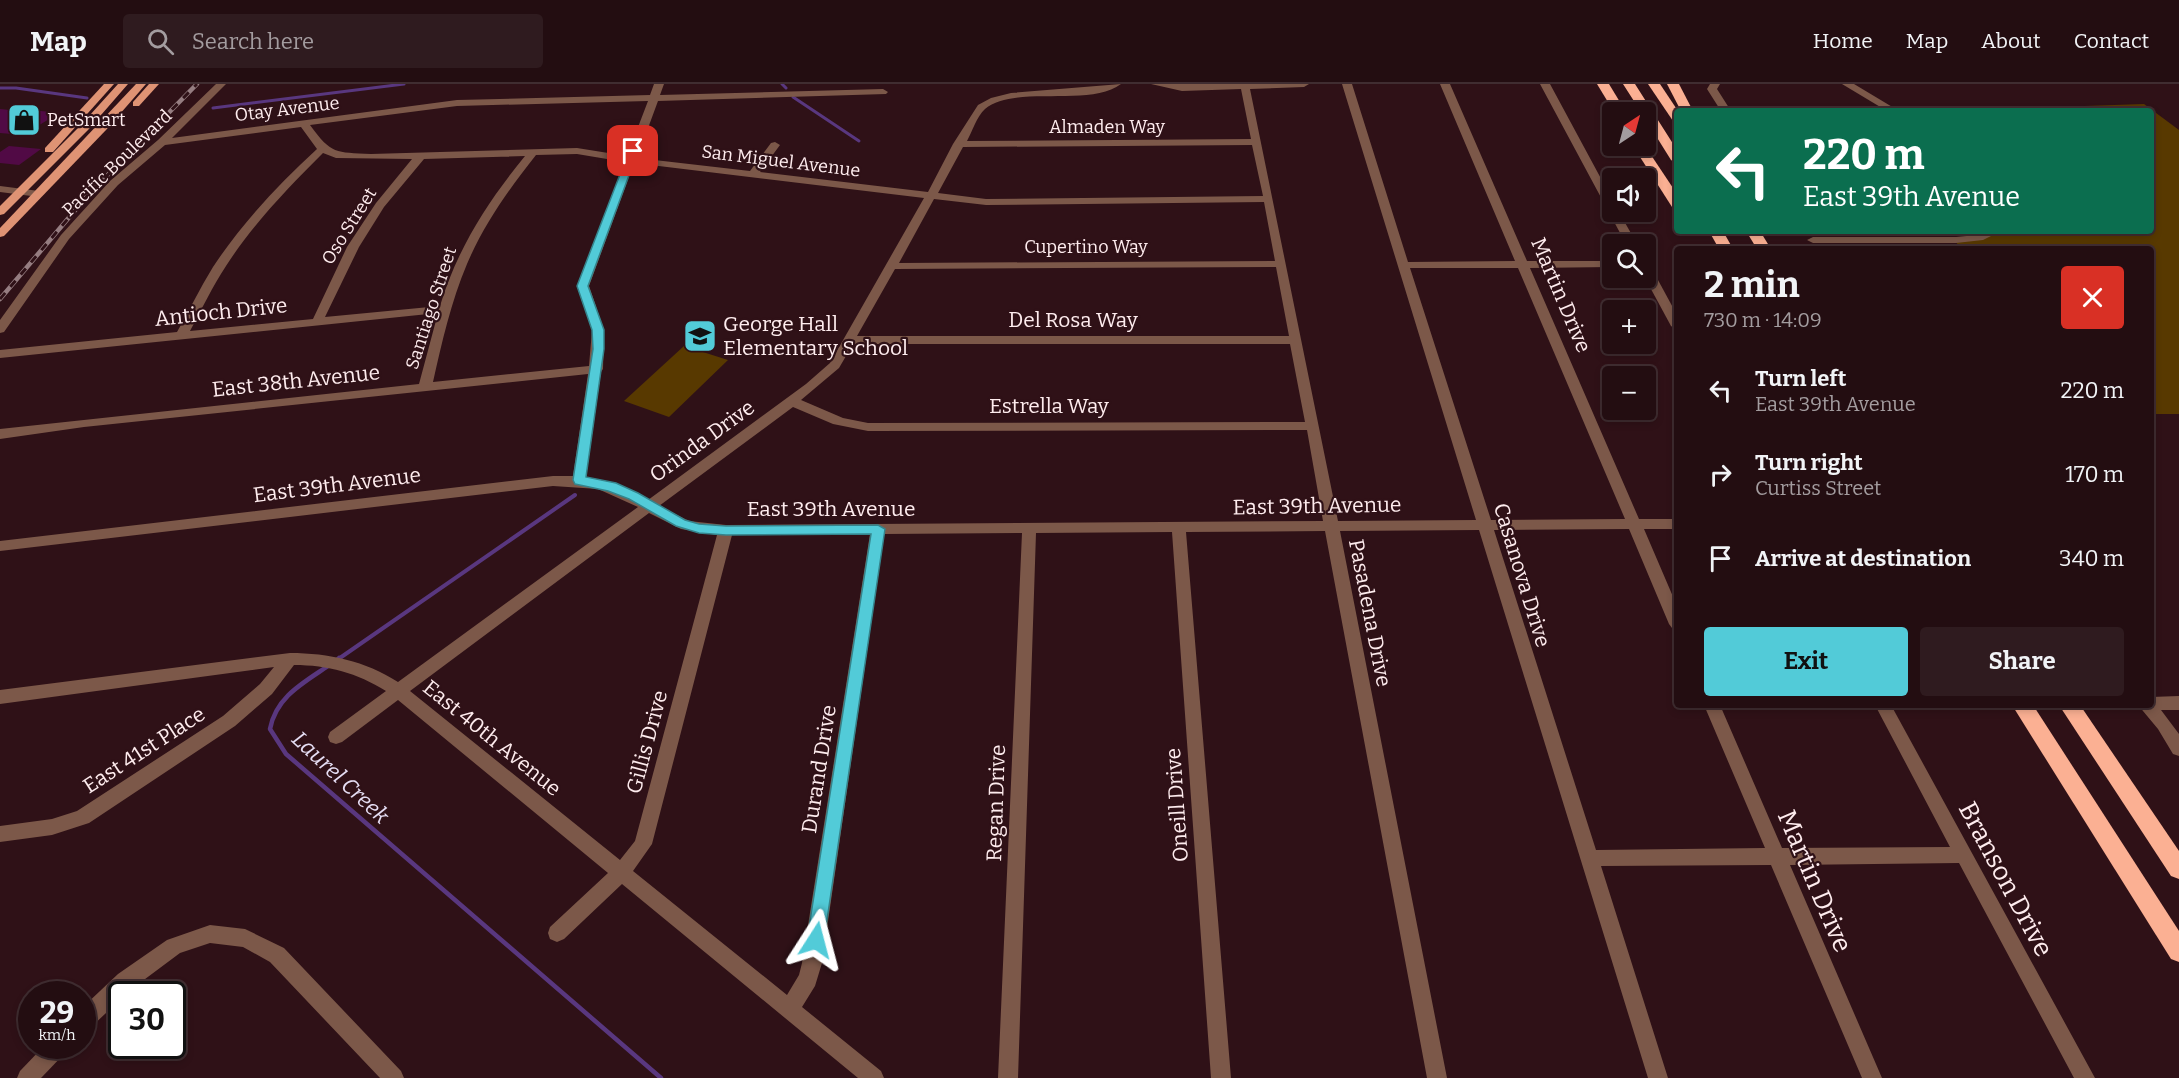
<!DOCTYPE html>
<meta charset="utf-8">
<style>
body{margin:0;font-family:Bitter,serif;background:#2f1b1f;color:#f1f3f6;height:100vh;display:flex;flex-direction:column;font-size:22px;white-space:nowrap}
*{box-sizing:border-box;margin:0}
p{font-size:20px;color:#a39c9f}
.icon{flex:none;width:33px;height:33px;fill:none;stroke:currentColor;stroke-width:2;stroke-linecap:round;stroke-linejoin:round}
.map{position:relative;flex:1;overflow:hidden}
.sheet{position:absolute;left:1674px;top:162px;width:480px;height:462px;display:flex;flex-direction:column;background:#230d11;border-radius:6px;box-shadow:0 3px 9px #0003,0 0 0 2px #402d31}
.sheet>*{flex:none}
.banner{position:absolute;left:1674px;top:24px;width:480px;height:126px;border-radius:6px;box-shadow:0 3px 9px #0003,0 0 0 2px #402d31;background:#0b6e4f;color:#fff;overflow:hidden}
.needle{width:39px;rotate:36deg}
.fabs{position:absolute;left:1602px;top:18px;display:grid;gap:12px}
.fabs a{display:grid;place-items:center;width:54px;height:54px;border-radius:6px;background:#230d11;box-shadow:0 3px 9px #0003,0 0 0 2px #402d31;font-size:30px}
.speed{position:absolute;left:18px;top:897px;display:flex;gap:12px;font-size:30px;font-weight:700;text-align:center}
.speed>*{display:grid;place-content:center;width:78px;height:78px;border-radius:50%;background:#230d11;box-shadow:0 3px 9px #0003,0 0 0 2px #402d31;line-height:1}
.speed small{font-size:15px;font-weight:400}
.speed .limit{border:3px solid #111;border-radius:9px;background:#fff;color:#111}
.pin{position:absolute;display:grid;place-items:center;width:51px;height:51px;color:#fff;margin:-26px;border-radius:12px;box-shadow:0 3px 9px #0006}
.me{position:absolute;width:66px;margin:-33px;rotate:9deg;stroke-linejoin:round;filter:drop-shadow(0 0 4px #0008)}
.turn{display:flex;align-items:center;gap:21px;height:126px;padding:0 30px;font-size:27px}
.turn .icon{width:78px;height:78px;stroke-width:2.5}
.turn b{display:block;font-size:42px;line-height:51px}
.round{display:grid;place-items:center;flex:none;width:63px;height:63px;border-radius:6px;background:#2f1b1f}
.overview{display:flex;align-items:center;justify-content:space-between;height:102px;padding:0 30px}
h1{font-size:36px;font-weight:700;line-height:45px}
.cta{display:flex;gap:12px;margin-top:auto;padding:12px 30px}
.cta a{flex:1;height:69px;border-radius:6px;background:#52cbd8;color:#111;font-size:24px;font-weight:700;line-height:69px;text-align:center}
.cta a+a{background:#2f1b1f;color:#f1f3f6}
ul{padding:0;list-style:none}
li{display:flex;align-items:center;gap:18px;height:84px;padding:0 30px}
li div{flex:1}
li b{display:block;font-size:22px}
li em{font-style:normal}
header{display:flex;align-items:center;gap:36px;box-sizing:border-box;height:84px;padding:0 30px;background:#230d11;border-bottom:2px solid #402d31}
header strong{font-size:28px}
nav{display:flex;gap:33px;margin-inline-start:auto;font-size:21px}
.search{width:420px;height:54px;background:#2f1b1f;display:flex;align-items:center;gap:15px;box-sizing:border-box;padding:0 21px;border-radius:6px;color:#a39c9f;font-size:22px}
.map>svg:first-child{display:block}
.green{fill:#583900}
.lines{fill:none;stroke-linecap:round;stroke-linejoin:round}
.stream-far2{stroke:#59377f;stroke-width:3}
.stream-far1{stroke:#59377f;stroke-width:4}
.stream{stroke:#59377f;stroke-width:4.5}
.building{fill:#510a45}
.minor{fill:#7c5849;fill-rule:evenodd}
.major{fill:#df9374;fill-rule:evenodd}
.highway{fill:#fbb093;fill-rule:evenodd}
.rail-casing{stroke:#957d81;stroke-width:4.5}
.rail{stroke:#2f1117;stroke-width:3;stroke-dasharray:8;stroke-linecap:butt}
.route{fill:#52cbd8;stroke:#35848c;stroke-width:1.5}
.labels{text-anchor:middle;stroke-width:4.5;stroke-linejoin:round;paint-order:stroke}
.far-street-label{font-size:18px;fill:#feecee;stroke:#2f1117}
.far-poi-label{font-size:18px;fill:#feecee;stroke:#2f1117;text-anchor:start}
.street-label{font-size:21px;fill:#feecee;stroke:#2f1117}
.poi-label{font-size:21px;fill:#feecee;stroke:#2f1117;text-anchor:start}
.water-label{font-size:22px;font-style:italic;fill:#e6def4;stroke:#2f1117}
.near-street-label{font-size:26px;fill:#feecee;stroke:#2f1117}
</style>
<header>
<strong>Map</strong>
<div class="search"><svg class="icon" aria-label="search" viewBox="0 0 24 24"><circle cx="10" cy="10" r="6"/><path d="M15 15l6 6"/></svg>Search here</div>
<nav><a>Home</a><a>Map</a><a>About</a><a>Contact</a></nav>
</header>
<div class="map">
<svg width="2179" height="994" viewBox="0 0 2179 994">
<rect width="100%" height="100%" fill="#2f1117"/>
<!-- green -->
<g class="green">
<polygon points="2144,20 2179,46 2179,330 2151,330 2151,165 1962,165 1954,156 1998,147 2151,147 2151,27 2032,27 2028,24"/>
<polygon points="684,262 728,276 669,333 624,317"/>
</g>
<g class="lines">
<!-- stream-far2 -->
<g class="stream-far2">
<polyline points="782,0 786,4"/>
<polyline points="0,4 16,4 87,14"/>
<polyline points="793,13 859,57"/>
<polyline points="213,24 404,0"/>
</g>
<!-- stream-far1 -->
<polyline class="stream-far1" points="337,576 575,411"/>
<!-- stream -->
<g class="stream">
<polyline points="337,576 339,574"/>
<path d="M328,582C303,599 276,613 270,645L286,670L661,994"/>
</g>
</g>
<!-- building -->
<g class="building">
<polygon points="0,25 29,28 32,26 59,29 23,51 0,49"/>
<polygon points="9,62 41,65 19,81 0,79 0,68"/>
</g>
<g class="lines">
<!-- minor -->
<g class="minor">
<path d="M216,0H226L172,54L457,16L650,11L654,0H664L660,11L883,5L888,8L886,10L658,17L637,74L750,87L771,59L775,58L780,61L760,88L928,108L953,60L978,21L991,14L1011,9L1121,0C1089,24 1015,0 985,25C977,32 972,48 967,57L1251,55L1241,5L1182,7L1151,0H1309L1304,3L1250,5L1338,437L1476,436L1342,0H1352L1408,178L1515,177L1440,0H1450L1527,177H1612V183L1530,184L1639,435H1677V445H1644L1677,522V546L1672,544L1669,540L1629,445L1494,446L1596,766L1765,764L1704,621H1720L1782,764L1950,763L1875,621H1891L2095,994H2074L1959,779L1790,781L1882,994H1862L1771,781L1601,782L1668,994H1648L1479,446L1340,447L1447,994H1427L1325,447L1186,448L1231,994H1211L1172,448L1036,449L1018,994H998L1022,449L884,450L822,879L815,902L802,923L881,987L884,994H858L622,800L564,855L557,858L550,855L548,849L550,843L608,789L398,616L342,658L336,660L330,658L328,653L330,648L386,607C357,589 328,581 294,581L272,610L235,642L89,739L52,751L0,758V742L52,735L77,727L223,632L260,600L274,583L0,620V606L290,569C329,569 365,577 398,598L638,423L598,405L553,402L0,467V457L553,392H573L588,290L84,343L0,355V345L419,300L438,229L0,274V266L177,248C189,227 200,204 213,183C242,139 278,101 317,65L301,43L165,61L118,101L69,155L4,248L0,249V236L61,151L110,97L158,56ZM648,17L627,72L577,64L371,70C335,68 332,71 310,41L457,22ZM1252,61L1263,112L986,115L938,109L963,63ZM323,69L336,74L412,75L376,119L347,163L313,235L190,247C202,225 212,203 226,182C253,140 288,104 323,69ZM577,70L625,78L577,202L592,246L589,282L433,298C442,258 451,218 467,180C484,140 509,105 536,71ZM525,72C488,117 457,165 440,222L325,233L359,163L384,123L424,75ZM634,79L924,114L830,279L806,300L648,416L618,401L586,393L601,288L603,285L604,246L589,202ZM934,115L986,121L1264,118L1275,177L899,179ZM1276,183L1289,252H857L895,185ZM1410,184H1518L1625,435L1491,436ZM853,260H1290L1305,338L868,339L843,334L801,316L839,284ZM793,323L833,340L868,347L1307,346L1323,437L726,441L689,437L659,422ZM649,429L681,445L717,451L635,757L620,776L410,607ZM870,450L802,879L799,891L787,911L633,787L652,760L732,451Z"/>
<polygon points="1540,0 1550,0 1612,115 1612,128 1619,128 1637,160 1626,160"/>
<polygon points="1710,0 1720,0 1717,5 1731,27 1721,27 1707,5"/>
<polygon points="1842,0 1854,0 1899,27 1887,27"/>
<polygon points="0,102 39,107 44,110 39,113 0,108"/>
<polygon points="1986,147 2001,147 1983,156 1956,159 1813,159 1807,156 1813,153 1956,153 1977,151"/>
<polygon points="1646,182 1652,185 1677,231 1677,246 1671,242 1645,194"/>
<polygon points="2179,612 2179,626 2161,626 2179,650 2179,672 2173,670 2158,645 2138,621 2151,621 2151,613"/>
<polygon points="210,841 245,845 284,864 401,987 404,994 380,994 270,878 243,863 210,859 180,869 125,910 122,910 122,914 89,945 82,948 82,924 118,890 167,856"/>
<polygon points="44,962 68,962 65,969 41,994 17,994 20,987"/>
</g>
<!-- major -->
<g class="major">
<polygon points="104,0 114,0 53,68 45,68 45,64"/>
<polygon points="118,0 128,0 88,46 4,130 0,131 0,122 80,42"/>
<polygon points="136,0 146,0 106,46 4,152 0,153 0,144"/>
<polygon points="149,0 159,0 139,22 133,22 133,18"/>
</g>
<!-- highway -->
<g class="highway">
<polygon points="1597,0 1609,0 1626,28 1614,28"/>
<polygon points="1623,0 1635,0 1677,66 1677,80 1671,76 1646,36 1646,28 1641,28"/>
<polygon points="1648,0 1660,0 1678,27 1677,38 1673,37"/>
<polygon points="1667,0 1679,0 1693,27 1681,27"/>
<polygon points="1633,62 1645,62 1677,110 1677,124 1672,123"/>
<polygon points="1709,147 1723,147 1733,165 1719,165"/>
<polygon points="1746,147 1760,147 1771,165 1757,165"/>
<polygon points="2012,621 2033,621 2179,847 2179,878 2171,875"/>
<polygon points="2059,621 2080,621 2179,767 2179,795 2171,792"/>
</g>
<!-- rail casing -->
<g class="rail-casing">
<polyline id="rail" points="0,215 88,111 197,0"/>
</g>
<!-- rail -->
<use href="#rail" class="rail"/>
</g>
<!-- route -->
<polygon class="route" points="633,64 638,67 588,202 604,246 604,265 586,393 616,399 638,409 685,436 699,440 726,442 878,441 885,445 824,856 822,861 816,864 810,861 807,856 871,450 726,451 699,449 676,442 629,415 608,407 575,400 573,396 593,265 592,246 577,202 629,67"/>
<!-- icons -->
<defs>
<g id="shop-square" transform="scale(1.725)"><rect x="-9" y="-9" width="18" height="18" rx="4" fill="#52cbd8" stroke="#2f1117"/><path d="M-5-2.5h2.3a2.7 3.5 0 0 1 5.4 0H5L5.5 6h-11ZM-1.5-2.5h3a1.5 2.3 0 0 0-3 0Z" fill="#111"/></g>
<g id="school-square" transform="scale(1.725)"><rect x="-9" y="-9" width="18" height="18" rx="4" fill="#52cbd8" stroke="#2f1117"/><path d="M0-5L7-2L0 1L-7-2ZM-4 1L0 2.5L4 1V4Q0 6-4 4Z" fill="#111"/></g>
</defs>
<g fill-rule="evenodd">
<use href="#shop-square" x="24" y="36"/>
<use href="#school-square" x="700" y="252"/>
</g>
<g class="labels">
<!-- far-street labels -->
<g class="far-street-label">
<text transform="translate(287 25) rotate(-7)" y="6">Otay Avenue</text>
<text x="1107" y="49">Almaden Way</text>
<text transform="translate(781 77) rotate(7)" y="6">San Miguel Avenue</text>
<text transform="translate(117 79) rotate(-44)" y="6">Pacific Boulevard</text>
<text transform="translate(349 142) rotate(-58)" y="6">Oso Street</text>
<text x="1086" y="169">Cupertino Way</text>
<text transform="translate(431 224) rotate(-72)" y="6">Santiago Street</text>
</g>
<!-- far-poi labels -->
<g class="far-poi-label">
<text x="47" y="42">PetSmart</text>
</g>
<!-- street labels -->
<g class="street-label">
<text transform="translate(1561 211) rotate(67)" y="7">Martin Drive</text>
<text transform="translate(221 228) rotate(-6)" y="7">Antioch Drive</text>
<text x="1073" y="243">Del Rosa Way</text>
<text transform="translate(296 297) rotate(-6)" y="7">East 38th Avenue</text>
<text x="1049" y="329">Estrella Way</text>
<text transform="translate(702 357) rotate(-36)" y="7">Orinda Drive</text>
<text transform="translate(337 401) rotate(-7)" y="7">East 39th Avenue</text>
<text transform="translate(1317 422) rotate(-1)" y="7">East 39th Avenue</text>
<text x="831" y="432">East 39th Avenue</text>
<text transform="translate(1522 491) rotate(73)" y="7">Casanova Drive</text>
<text transform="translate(1370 529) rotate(79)" y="7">Pasadena Drive</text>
<text transform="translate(492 654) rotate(39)" y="7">East 40th Avenue</text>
<text transform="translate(647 658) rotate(-75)" y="7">Gillis Drive</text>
<text transform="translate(144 666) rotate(-33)" y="7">East 41st Place</text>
<text transform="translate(819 685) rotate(-81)" y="7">Durand Drive</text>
<text transform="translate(996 719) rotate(-88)" y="7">Regan Drive</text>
<text transform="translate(1177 721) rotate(-94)" y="7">Oneill Drive</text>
</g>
<!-- poi labels -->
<g class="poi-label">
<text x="723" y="247">George Hall<tspan x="723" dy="24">Elementary School</tspan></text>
</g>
<!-- water labels -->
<g class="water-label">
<text transform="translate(341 693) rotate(43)" y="8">Laurel Creek</text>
</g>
<!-- near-street labels -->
<g class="near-street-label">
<text transform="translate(2006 795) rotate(62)" y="9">Branson Drive</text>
<text transform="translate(1815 797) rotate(67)" y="9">Martin Drive</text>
</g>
</g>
</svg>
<div class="fabs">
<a><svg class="needle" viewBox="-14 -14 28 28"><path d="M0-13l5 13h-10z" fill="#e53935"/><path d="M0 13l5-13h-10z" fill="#a39c9f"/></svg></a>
<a><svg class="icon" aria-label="sound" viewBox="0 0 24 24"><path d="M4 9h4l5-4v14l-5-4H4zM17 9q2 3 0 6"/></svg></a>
<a><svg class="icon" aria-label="search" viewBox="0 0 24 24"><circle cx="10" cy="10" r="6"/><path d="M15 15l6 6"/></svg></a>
<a>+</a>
<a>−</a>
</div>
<div class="speed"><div>29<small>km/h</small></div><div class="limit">30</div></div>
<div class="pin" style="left:633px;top:67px;background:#d93025"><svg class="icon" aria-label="arrive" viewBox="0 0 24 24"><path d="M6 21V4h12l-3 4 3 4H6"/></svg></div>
<svg class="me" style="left:816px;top:856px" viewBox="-20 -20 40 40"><path d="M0-17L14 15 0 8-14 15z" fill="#52cbd8" stroke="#fff" stroke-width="4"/></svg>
<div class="banner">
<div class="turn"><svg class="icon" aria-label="left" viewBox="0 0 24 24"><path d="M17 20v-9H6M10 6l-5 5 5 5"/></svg><div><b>220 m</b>East 39th Avenue</div></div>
</div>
<section class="sheet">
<div class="overview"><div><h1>2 min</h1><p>730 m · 14:09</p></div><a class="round" style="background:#d93025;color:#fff"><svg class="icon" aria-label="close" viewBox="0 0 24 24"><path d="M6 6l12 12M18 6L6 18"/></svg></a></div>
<ul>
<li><svg class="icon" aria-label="left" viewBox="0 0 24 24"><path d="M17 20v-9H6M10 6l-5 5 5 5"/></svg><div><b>Turn left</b><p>East 39th Avenue</p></div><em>220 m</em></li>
<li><svg class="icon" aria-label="right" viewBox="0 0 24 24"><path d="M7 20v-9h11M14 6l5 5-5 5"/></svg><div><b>Turn right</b><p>Curtiss Street</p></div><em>170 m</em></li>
<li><svg class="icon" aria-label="arrive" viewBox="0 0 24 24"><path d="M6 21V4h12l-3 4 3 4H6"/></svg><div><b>Arrive at destination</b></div><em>340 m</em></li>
</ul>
<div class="cta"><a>Exit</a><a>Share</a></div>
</section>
</div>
